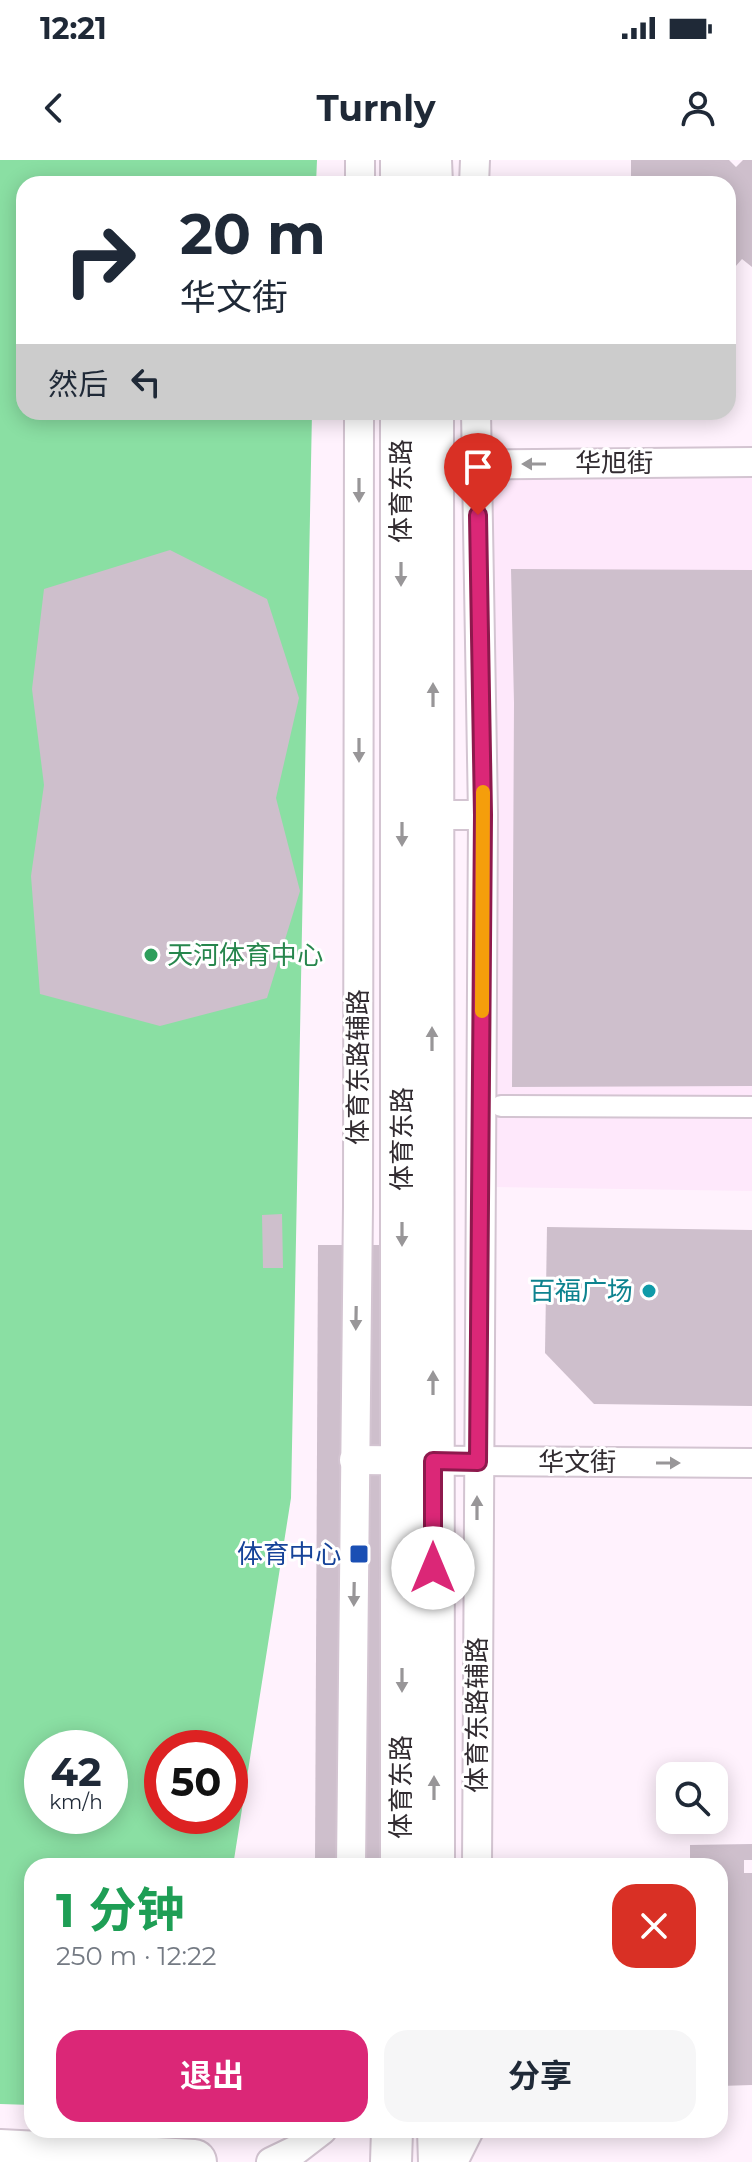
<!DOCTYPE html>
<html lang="zh">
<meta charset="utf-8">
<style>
body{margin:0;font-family:Montserrat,"Noto Sans SC",sans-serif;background:#f6f6f7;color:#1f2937;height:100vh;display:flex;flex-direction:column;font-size:30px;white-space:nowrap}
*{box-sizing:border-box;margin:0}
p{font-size:26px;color:#747a83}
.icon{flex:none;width:44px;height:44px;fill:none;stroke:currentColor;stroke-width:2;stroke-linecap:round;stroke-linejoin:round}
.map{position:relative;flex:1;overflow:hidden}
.side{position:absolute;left:24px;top:1698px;width:704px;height:280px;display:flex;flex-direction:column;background:#fff;border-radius:24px;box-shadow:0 4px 20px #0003}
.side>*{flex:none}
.top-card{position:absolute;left:16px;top:16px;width:720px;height:244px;border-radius:24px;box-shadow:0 4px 20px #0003;background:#fff;color:#1f2937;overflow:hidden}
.buttons{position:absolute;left:656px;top:1602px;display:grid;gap:16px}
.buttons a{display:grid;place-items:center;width:72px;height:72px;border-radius:16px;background:#fff;box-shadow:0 4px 20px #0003;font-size:40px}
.speed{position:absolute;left:24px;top:1570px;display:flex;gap:16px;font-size:40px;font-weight:700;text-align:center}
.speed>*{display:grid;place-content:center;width:104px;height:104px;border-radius:50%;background:#fff;box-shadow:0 4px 20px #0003;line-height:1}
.speed small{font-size:20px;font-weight:400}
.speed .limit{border:12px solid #d22;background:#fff;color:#111}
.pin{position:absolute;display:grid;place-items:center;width:68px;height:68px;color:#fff;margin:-82px -34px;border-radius:50% 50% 50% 0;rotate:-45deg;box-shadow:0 0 8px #0007}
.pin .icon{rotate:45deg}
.me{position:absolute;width:88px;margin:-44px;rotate:0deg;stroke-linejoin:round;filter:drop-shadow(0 0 6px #0008)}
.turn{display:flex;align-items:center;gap:28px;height:168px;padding:0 32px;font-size:36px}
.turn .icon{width:104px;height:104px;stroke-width:2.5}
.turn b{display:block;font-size:56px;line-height:68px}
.then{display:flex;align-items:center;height:76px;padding:0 32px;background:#0003;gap:16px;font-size:30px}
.round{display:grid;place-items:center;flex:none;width:84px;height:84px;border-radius:24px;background:#f6f6f7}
.head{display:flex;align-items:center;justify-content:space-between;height:136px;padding:0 32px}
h1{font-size:48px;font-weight:700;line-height:60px;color:#1e9e55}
.primary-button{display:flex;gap:16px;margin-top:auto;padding:16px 32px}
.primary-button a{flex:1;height:92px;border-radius:24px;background:#db2777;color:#fff;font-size:32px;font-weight:700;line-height:92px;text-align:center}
.primary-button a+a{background:#f6f6f7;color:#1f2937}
.status{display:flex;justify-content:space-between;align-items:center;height:56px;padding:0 40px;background:#fff;direction:ltr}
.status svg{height:22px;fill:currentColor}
header{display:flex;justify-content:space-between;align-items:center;height:104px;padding:0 32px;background:#fff;font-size:36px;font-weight:700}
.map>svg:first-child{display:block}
.built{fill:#fee8fb}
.green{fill:#8adfa3;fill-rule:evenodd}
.building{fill:#cebfcc}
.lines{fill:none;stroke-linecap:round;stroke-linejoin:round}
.pedestrian-casing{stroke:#d3c4d1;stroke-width:24}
.minor-casing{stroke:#d3c4d1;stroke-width:32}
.secondary-casing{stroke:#d3c4d1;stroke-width:44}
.trunk-casing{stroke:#d3c4d1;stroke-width:48}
.pedestrian{stroke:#fff;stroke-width:20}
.minor{stroke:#fff;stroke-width:28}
.secondary{stroke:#fff;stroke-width:40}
.trunk{stroke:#fff;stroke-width:44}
.oneway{fill:#989698}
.route-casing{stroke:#8e194d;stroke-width:20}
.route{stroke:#db2777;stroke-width:14}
.slow{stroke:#f59e0b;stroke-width:14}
.leisure-dot{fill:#2e9e5b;stroke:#fff;stroke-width:3}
.culture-dot{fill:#0f9aa8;stroke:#fff;stroke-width:3}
.transit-dot{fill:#1a4fb4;stroke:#fff;stroke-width:3}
.labels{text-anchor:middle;stroke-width:6;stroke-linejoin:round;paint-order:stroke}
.street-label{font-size:26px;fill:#322c31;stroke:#fff}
.leisure-label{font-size:26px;fill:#27864d;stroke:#fff;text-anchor:start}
.culture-label{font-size:26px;fill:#0d838f;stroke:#fff;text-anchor:end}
.transit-label{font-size:26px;fill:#164399;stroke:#fff;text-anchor:end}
</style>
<div class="status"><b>12:21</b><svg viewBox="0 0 49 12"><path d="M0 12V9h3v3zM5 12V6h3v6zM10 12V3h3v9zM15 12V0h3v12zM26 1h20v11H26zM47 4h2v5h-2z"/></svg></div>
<header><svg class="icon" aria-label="back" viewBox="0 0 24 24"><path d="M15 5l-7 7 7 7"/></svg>Turnly<svg class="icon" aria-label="person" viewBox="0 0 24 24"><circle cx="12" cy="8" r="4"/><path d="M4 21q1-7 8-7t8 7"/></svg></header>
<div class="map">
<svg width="752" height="2002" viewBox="0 0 752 2002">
<rect width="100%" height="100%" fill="#fff2fd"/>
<!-- built -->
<polygon class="built" points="752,311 752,1031 497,1027 495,692 488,313"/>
<!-- green -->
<path class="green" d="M0,0H317L316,24H24V252H312L291,1338L233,1706H32V1945L0,1944ZM42,1588H110V1656H42ZM162,1588H230V1656H162Z"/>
<!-- building -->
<g class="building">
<polygon points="631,0 729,0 736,7 743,0 752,0 752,107 742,99 728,115 728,24 631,24"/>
<polygon points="170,390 267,439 299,538 276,638 300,731 267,838 160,866 40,834 31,716 44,625 32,529 44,429"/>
<polygon points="511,409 752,410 752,926 512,927 514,543"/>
<polygon points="282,1054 283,1108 263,1108 262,1055"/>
<polygon points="547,1067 752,1070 752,1246 594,1244 545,1193"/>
<polygon points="318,1085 402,1085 400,1704 315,1704"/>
<polygon points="752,1684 752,1700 744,1700 744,1713 752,1713 752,1925 720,1926 720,1706 690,1706 690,1685"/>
</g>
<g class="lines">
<!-- pedestrian casing -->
<g class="pedestrian-casing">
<polyline id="pedestrian" points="501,946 752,947"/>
</g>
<!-- minor casing -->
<g class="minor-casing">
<g id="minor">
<polyline points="360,24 360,0"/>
<polyline points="474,24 475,0"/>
<polyline points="476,252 483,655 477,1706"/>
<polyline points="433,305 752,302"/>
<polyline points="433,655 483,655"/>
<polyline points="354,1300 752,1303"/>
<polyline points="351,1706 358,1046 359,252"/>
<polyline points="271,2002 296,1990 322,1970"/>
<polyline points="453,2002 469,1970"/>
</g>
</g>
<!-- secondary casing -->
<g class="secondary-casing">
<g id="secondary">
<polyline points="401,0 401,24"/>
<polyline points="431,0 432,24"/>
<polyline points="433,252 434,1706"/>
<polyline points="401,1706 401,252"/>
<polyline points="438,1970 439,2002"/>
<polyline points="391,2002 392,1970"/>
</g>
</g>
<!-- trunk casing -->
<g class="trunk-casing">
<polyline id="trunk" points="0,1992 194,2002"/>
</g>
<!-- pedestrian -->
<use href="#pedestrian" class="pedestrian"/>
<!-- minor -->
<use href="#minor" class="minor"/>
<!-- secondary -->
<use href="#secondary" class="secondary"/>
<!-- trunk -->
<use href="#trunk" class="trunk"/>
</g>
<!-- one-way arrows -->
<defs><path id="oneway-solid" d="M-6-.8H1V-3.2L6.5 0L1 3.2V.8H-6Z" transform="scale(2)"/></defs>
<g class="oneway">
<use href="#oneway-solid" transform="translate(534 304) rotate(180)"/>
<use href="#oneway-solid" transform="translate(359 330) rotate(90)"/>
<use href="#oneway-solid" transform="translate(401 414) rotate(90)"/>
<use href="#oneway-solid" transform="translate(433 535) rotate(-90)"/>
<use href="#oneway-solid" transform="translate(359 590) rotate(90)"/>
<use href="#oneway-solid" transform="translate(402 674) rotate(90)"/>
<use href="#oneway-solid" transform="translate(432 879) rotate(-90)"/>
<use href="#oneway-solid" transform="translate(402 1074) rotate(90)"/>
<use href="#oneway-solid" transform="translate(356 1158) rotate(91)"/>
<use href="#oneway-solid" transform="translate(433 1223) rotate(-90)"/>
<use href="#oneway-solid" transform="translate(668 1303)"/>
<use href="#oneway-solid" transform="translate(477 1348) rotate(-90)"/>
<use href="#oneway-solid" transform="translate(354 1434) rotate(91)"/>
<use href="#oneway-solid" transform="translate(402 1520) rotate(90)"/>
<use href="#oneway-solid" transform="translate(434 1628) rotate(-90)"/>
</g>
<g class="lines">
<!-- route casing -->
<g class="route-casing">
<polyline id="route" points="433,1408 433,1301 478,1302 483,655 478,355"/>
</g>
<!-- route -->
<use href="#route" class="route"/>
<!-- slow -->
<polyline class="slow" points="482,851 483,632"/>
</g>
<!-- markers -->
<circle class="leisure-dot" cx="151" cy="795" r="8"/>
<circle class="culture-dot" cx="649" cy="1131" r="8"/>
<rect class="transit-dot" x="349" y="1384" width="20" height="20" rx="4"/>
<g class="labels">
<!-- street labels -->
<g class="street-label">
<text x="614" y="312">华旭街</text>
<text transform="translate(401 331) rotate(-90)" y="9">体育东路</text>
<text transform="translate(358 907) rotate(-90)" y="9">体育东路辅路</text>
<text transform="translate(402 979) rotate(-90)" y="9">体育东路</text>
<text x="577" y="1311">华文街</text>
<text transform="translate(477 1555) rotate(-90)" y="9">体育东路辅路</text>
<text transform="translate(401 1627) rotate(-90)" y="9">体育东路</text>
</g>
<!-- leisure labels -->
<g class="leisure-label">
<text x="167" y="804">天河体育中心</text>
</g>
<!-- culture labels -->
<g class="culture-label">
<text x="633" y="1140">百福广场</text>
</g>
<!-- transit labels -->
<g class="transit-label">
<text x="341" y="1403">体育中心</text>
</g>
</g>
</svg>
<div class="buttons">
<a><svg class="icon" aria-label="search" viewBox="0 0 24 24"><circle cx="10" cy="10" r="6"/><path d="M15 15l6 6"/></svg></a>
</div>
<div class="speed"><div>42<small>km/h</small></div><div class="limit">50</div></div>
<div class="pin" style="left:478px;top:355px;background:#d93025"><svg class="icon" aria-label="arrive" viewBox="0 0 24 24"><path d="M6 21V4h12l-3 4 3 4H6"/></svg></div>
<svg class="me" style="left:433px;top:1408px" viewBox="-20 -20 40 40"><circle r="19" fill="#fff"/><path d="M0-13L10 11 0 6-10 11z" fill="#db2777"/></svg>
<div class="top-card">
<div class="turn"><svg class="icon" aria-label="right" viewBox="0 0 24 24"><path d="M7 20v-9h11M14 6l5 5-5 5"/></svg><div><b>20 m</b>华文街</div></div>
<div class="then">然后<svg class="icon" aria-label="left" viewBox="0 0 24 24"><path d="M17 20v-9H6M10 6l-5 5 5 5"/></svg></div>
</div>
<section class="side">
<div class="head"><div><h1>1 分钟</h1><p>250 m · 12:22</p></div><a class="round" style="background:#d93025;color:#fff"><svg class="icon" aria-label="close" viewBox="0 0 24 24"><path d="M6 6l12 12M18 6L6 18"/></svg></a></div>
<div class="primary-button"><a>退出</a><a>分享</a></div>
</section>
</div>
